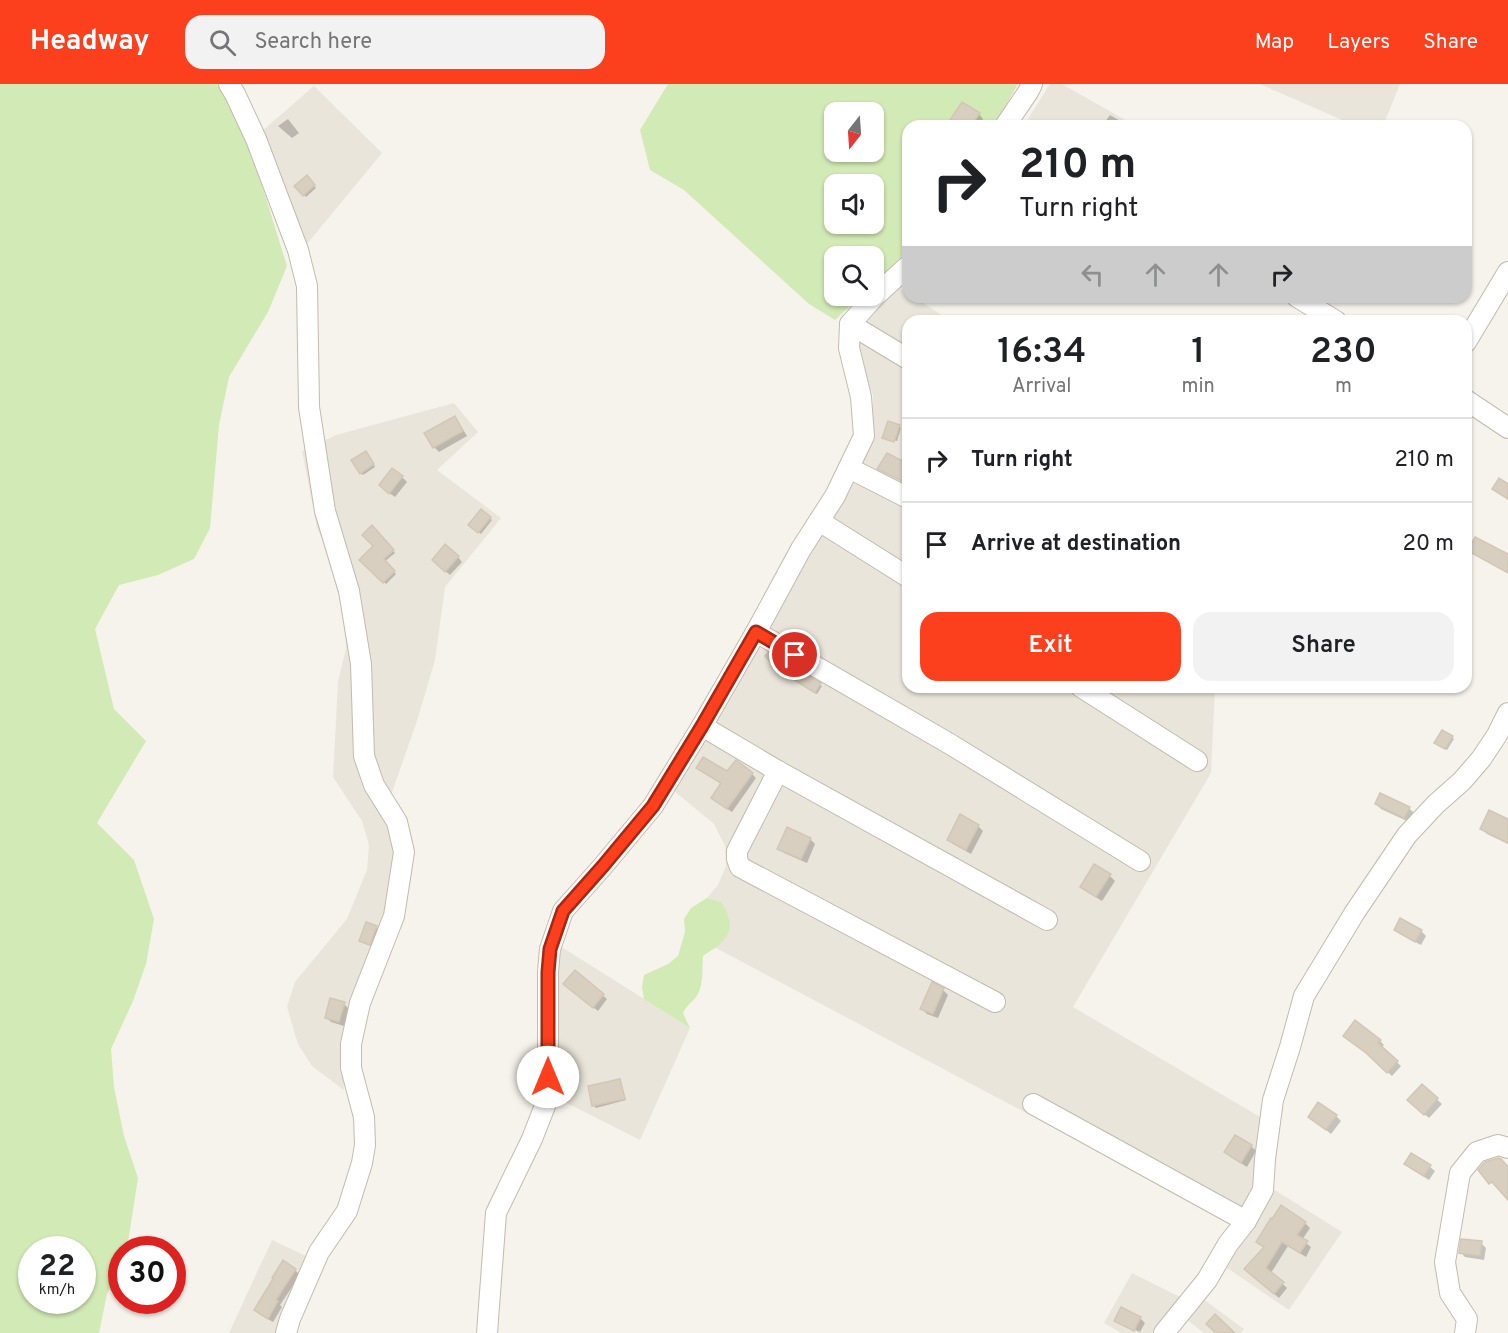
<!DOCTYPE html>
<style>
body{margin:0;font-family:Overpass,sans-serif;background:#f2f2f2;color:#202124;height:100vh;display:flex;flex-direction:column;font-size:22px;white-space:nowrap}
*{box-sizing:border-box;margin:0}
p{font-size:20px;color:#757577}
.icon{flex:none;width:33px;height:33px;fill:none;stroke:currentColor;stroke-width:2;stroke-linecap:round;stroke-linejoin:round}
.map{position:relative;flex:1;overflow:hidden}
.drawer{position:absolute;left:902px;top:231px;width:570px;height:378px;display:flex;flex-direction:column;background:#fff;border-radius:18px;box-shadow:0 2px 4px #0004}
.drawer>*{flex:none}
.banner{position:absolute;left:902px;top:36px;width:570px;height:183px;border-radius:18px;box-shadow:0 2px 4px #0004;background:#fff;color:#202124;overflow:hidden}
.needle{width:39px;rotate:197deg}
.fabs{position:absolute;left:824px;top:18px;display:grid;gap:12px}
.fabs a{display:grid;place-items:center;width:60px;height:60px;border-radius:12px;background:#fff;box-shadow:0 2px 4px #0004;font-size:30px}
.speed{position:absolute;left:18px;top:1152px;display:flex;gap:12px;font-size:30px;font-weight:700;text-align:center}
.speed>*{display:grid;place-content:center;width:78px;height:78px;border-radius:50%;background:#fff;box-shadow:0 2px 4px #0004;line-height:1}
.speed small{font-size:15px;font-weight:400}
.speed .limit{border:9px solid #d22;background:#fff;color:#111}
.pin{position:absolute;display:grid;place-items:center;width:51px;height:51px;color:#fff;margin:-26px;border:3px solid #fff;border-radius:50%;box-shadow:0 2px 6px #0007}
.me{position:absolute;width:66px;margin:-33px;rotate:0deg;stroke-linejoin:round;filter:drop-shadow(0 0 4px #0008)}
.turn{display:flex;align-items:center;gap:21px;height:126px;padding:0 18px;font-size:27px}
.turn .icon{width:78px;height:78px;stroke-width:2.5}
.turn b{display:block;font-size:42px;line-height:51px}
.lanes{display:flex;align-items:center;height:57px;padding:0 18px;background:#0003;justify-content:center;gap:30px;direction:ltr}
.lanes .off{opacity:.35}
.eta{display:flex;justify-content:space-evenly;align-items:center;height:102px;text-align:center}
.eta b{font-size:36px;font-weight:600;line-height:42px}
.button{display:flex;gap:12px;margin-top:auto;padding:12px 18px}
.button a{flex:1;height:69px;border-radius:18px;background:#fc3f1d;color:#fff;font-size:24px;font-weight:600;line-height:69px;text-align:center}
.button a+a{background:#f2f2f2;color:#202124}
ul{padding:0;list-style:none}
li{display:flex;align-items:center;gap:18px;height:84px;padding:0 18px;border-top:2px solid #e0e0e0}
li div{flex:1}
li b{display:block;font-size:22px}
li em{font-style:normal}
header{display:flex;align-items:center;gap:36px;box-sizing:border-box;height:84px;padding:0 30px;background:#fc3f1d;color:#fff}
header strong{font-size:28px}
nav{display:flex;gap:33px;margin-inline-start:auto;font-size:21px}
.search{width:420px;height:54px;background:#f2f2f2;display:flex;align-items:center;gap:15px;box-sizing:border-box;padding:0 21px;border-radius:18px;color:#757577;font-size:22px}
.map>svg:first-child{display:block}
.residential{fill:#eae5da}
.green{fill:#d2eab5;fill-rule:evenodd}
.shadow{fill:#0003}
.building{fill:#d8cfc1;stroke:#d3c7b4;stroke-width:1.5}
.lines{fill:none;stroke-linecap:round;stroke-linejoin:round}
.minor-casing{stroke:#c2bbae;stroke-width:22}
.minor{stroke:#fff;stroke-width:20}
.route-casing{stroke:#a42913;stroke-width:15}
.route{stroke:#fc3f1d;stroke-width:10}
</style>
<header>
<strong>Headway</strong>
<div class="search"><svg class="icon" aria-label="search" viewBox="0 0 24 24"><circle cx="10" cy="10" r="6"/><path d="M15 15l6 6"/></svg>Search here</div>
<nav><a>Map</a><a>Layers</a><a>Share</a></nav>
</header>
<div class="map">
<svg width="1508" height="1249" viewBox="0 0 1508 1249">
<rect width="100%" height="100%" fill="#f6f3ec"/>
<!-- residential -->
<g class="residential">
<polygon points="1050,0 1062,0 1134,41 1133,42 1040,42 1028,35"/>
<polygon points="1260,0 1400,0 1383,42 1356,42"/>
<polygon points="314,2 382,69 306,161 261,48"/>
<polygon points="899,204 907,209 908,213 914,213 951,237 908,237 908,603 1215,603 1211,689 1073,923 1267,1037 1255,1105 1233,1139 714,863 724,856 721,818 707,814 718,801 726,782 725,762 714,740 674,707 833,432 873,355 873,312 856,265 866,234"/>
<polygon points="454,319 478,348 437,386 501,434 445,503 435,576 416,640 385,728 397,768 389,829 343,983 344,1006 312,982 298,960 287,923 295,898 347,835 367,786 369,761 362,737 333,693 338,598 346,564 342,522 334,480 317,444 302,367 336,351"/>
<polygon points="560,862 690,944 640,1056 553,1012 554,891"/>
<polygon points="1273,1105 1342,1148 1289,1226 1227,1184 1250,1143"/>
<polygon points="272,1156 310,1174 292,1249 229,1249"/>
<polygon points="1132,1189 1184,1215 1156,1249 1121,1249 1104,1239"/>
<polygon points="1203,1215 1244,1245 1241,1249 1204,1249 1186,1235"/>
</g>
<!-- green -->
<g class="green">
<path d="M0,0H217L243,44L265,111L287,182L268,228L229,293L219,341L210,444L194,475L158,491L119,501L95,545L114,625L146,657L97,739L134,776L154,835L146,880L133,917L111,965L114,1003L124,1052L138,1094L127,1165L122,1166L121,1181L107,1210L99,1249H0ZM32,1166H82V1216H32Z"/>
<path d="M668,0H1018L994,42H908L907,167L873,200V172H834V212H861L835,236L809,220L684,106L650,86L640,46ZM834,28H873V68H834ZM834,100H873V140H834Z"/>
<path d="M707,814L721,818C729,830 734,844 724,856C719,862 710,867 703,872C702,884 704,903 696,913C691,920 688,919 683,929L690,944L644,915L642,903L644,891L668,880L678,872L685,848L684,835L691,824Z"/>
</g>
<!-- shadow -->
<g class="shadow">
<polygon points="979,30 983,35 979,42 948,42"/>
<polygon points="1110,31 1122,38 1124,40 1122,42 1102,42"/>
<polygon points="288,35 299,49 292,54 278,42"/>
<polygon points="307,93 316,104 306,113 296,102"/>
<polygon points="454,334 459,339 467,352 439,368 434,363"/>
<polygon points="899,342 901,344 897,357 884,353"/>
<polygon points="368,371 375,383 363,391 361,389"/>
<polygon points="402,393 407,398 395,413 385,406"/>
<polygon points="481,427 492,436 481,450 470,441"/>
<polygon points="372,443 395,469 384,478 396,490 386,500 361,476 375,462"/>
<polygon points="458,473 462,478 450,491 438,481"/>
<polygon points="767,572 802,595 820,601 822,602 817,610 785,589 784,590"/>
<polygon points="1452,653 1454,655 1447,666 1438,660"/>
<polygon points="698,684 728,689 752,690 756,694 732,728 717,718 722,700 702,688"/>
<polygon points="1376,720 1409,724 1414,729 1409,738 1381,725"/>
<polygon points="1508,737 1508,760 1487,750 1482,745"/>
<polygon points="978,742 983,747 971,770 953,760 948,755"/>
<polygon points="810,755 815,760 807,779 784,769 779,764"/>
<polygon points="1110,792 1115,797 1102,817 1086,807 1082,802"/>
<polygon points="376,843 378,845 372,862 363,859 361,857"/>
<polygon points="1395,845 1421,847 1426,852 1421,861 1400,850"/>
<polygon points="575,888 607,915 598,927 569,904"/>
<polygon points="943,906 948,911 938,934 927,930 922,925"/>
<polygon points="344,920 349,925 344,942 331,938 326,933"/>
<polygon points="1345,951 1380,957 1384,961 1381,964 1401,982 1392,992 1372,973"/>
<polygon points="619,996 621,999 626,1016 596,1024 594,1022"/>
<polygon points="1422,1002 1442,1020 1429,1034 1414,1021"/>
<polygon points="1336,1032 1341,1037 1331,1050 1310,1033"/>
<polygon points="1251,1062 1256,1067 1247,1083 1231,1073 1226,1068"/>
<polygon points="1406,1080 1430,1083 1435,1087 1429,1096 1411,1085"/>
<polygon points="1305,1139 1310,1144 1302,1156 1311,1163 1306,1173 1288,1162 1271,1189 1287,1204 1279,1214 1251,1190 1265,1164 1258,1158"/>
<polygon points="1481,1159 1486,1164 1484,1176 1465,1173 1460,1168"/>
<polygon points="295,1186 300,1191 280,1221 282,1223 273,1238 261,1231 256,1226"/>
<polygon points="1140,1234 1145,1239 1140,1248 1119,1238 1119,1240 1115,1236"/>
</g>
<!-- building -->
<g class="building">
<polygon points="962,18 980,29 971,42 946,42"/>
<polygon points="307,91 315,101 303,112 294,102"/>
<polygon points="455,332 463,347 433,364 424,349"/>
<polygon points="888,337 900,341 894,358 882,354"/>
<polygon points="366,367 374,380 360,390 351,376"/>
<polygon points="887,369 908,380 908,400 877,385"/>
<polygon points="392,384 403,392 389,410 379,401"/>
<polygon points="1499,394 1508,400 1508,415 1492,405"/>
<polygon points="481,425 491,433 478,449 468,441"/>
<polygon points="372,441 394,466 384,475 395,487 383,499 359,476 373,462 362,451"/>
<polygon points="1475,453 1508,470 1508,489 1468,467"/>
<polygon points="445,460 459,472 445,488 432,476"/>
<polygon points="768,569 792,583 802,593 804,589 821,599 815,609 782,588 781,589 765,572"/>
<polygon points="1442,646 1453,652 1445,665 1434,659"/>
<polygon points="703,673 727,687 736,676 753,689 727,725 711,714 721,699 696,684"/>
<polygon points="1380,709 1410,723 1404,734 1375,720"/>
<polygon points="1489,726 1508,735 1508,759 1480,745"/>
<polygon points="960,730 979,741 966,766 947,756"/>
<polygon points="787,743 811,754 801,775 777,765"/>
<polygon points="1094,780 1111,790 1096,813 1080,803"/>
<polygon points="1400,834 1422,846 1415,858 1394,846"/>
<polygon points="366,838 377,842 370,861 359,857"/>
<polygon points="575,886 604,910 593,924 563,900"/>
<polygon points="932,898 944,904 933,930 920,925"/>
<polygon points="330,914 345,918 339,938 325,934"/>
<polygon points="1355,936 1381,956 1378,959 1398,977 1387,989 1366,969 1343,952"/>
<polygon points="620,995 625,1015 592,1022 588,1002"/>
<polygon points="1422,1000 1438,1014 1424,1031 1407,1016"/>
<polygon points="1318,1018 1337,1031 1326,1046 1308,1033"/>
<polygon points="1235,1051 1252,1061 1241,1079 1224,1068"/>
<polygon points="1411,1069 1431,1081 1424,1092 1404,1080"/>
<polygon points="1498,1074 1501,1075 1508,1083 1508,1116 1492,1098 1489,1100 1478,1086 1485,1078"/>
<polygon points="1281,1121 1306,1138 1297,1151 1308,1157 1300,1169 1282,1158 1266,1184 1284,1198 1274,1210 1244,1185 1264,1163 1256,1158 1271,1134 1272,1135"/>
<polygon points="1461,1155 1482,1157 1480,1172 1459,1169"/>
<polygon points="283,1176 296,1185 276,1216 278,1217 268,1235 254,1226 273,1195 272,1194"/>
<polygon points="1121,1223 1141,1233 1134,1247 1114,1237"/>
<polygon points="1215,1230 1235,1249 1216,1249 1206,1240"/>
</g>
<g class="lines">
<!-- minor casing -->
<g class="minor-casing">
<g id="minor">
<polyline points="229,0 235,10 256,55 298,166 307,202 309,323 325,427 349,507 361,580 364,672 374,701 397,738 404,768 394,832 360,919 351,960 351,984 364,1033 365,1061 362,1079 347,1127 319,1168 290,1235 286,1249"/>
<polyline points="1005,42 1028,8 1032,0"/>
<polyline points="1297,213 1336,237"/>
<polyline points="850,240 908,275"/>
<polyline points="1466,258 1508,188"/>
<polyline points="1466,316 1508,344"/>
<polyline points="849,384 908,414"/>
<polyline points="819,437 908,493"/>
<polyline points="756,548 950,660 1140,777"/>
<polyline points="1081,603 1197,677"/>
<polyline points="702,642 778,687 1047,836"/>
<polyline points="778,687 737,767 737,775 740,783 995,918"/>
<polyline points="1033,1020 1246,1137"/>
<polyline points="487,1249 496,1129 532,1055 548,1014 548,888 550,865 563,827 603,782 653,722 702,642 756,548 801,465 835,412 864,352 861,313 849,264 850,240 875,212 908,182"/>
<polyline points="1164,1249 1207,1196 1228,1160 1246,1137 1263,1106 1265,1075 1273,1016 1290,963 1304,912 1355,828 1407,751 1436,720 1462,697 1481,675 1497,651 1508,629"/>
<polyline points="1465,1249 1467,1235 1450,1209 1445,1178 1460,1089 1477,1068 1498,1061 1508,1064"/>
</g>
</g>
<!-- minor -->
<use href="#minor" class="minor"/>
</g>
<g class="lines">
<!-- route casing -->
<g class="route-casing">
<polyline id="route" points="548,993 548,888 550,865 563,827 603,782 653,722 702,642 756,548 795,571"/>
</g>
<!-- route -->
<use href="#route" class="route"/>
</g>
</svg>
<div class="fabs">
<a><svg class="needle" viewBox="-14 -14 28 28"><path d="M0-13l5 13h-10z" fill="#e53935"/><path d="M0 13l5-13h-10z" fill="#757577"/></svg></a>
<a><svg class="icon" aria-label="sound" viewBox="0 0 24 24"><path d="M4 9h4l5-4v14l-5-4H4zM17 9q2 3 0 6"/></svg></a>
<a><svg class="icon" aria-label="search" viewBox="0 0 24 24"><circle cx="10" cy="10" r="6"/><path d="M15 15l6 6"/></svg></a>
</div>
<div class="speed"><div>22<small>km/h</small></div><div class="limit">30</div></div>
<div class="pin" style="left:795px;top:571px;background:#d93025"><svg class="icon" aria-label="arrive" viewBox="0 0 24 24"><path d="M6 21V4h12l-3 4 3 4H6"/></svg></div>
<svg class="me" style="left:548px;top:993px" viewBox="-20 -20 40 40"><circle r="19" fill="#fff"/><path d="M0-13L10 11 0 6-10 11z" fill="#fc3f1d"/></svg>
<div class="banner">
<div class="turn"><svg class="icon" aria-label="right" viewBox="0 0 24 24"><path d="M7 20v-9h11M14 6l5 5-5 5"/></svg><div><b>210 m</b>Turn right</div></div>
<div class="lanes"><svg class="icon off" aria-label="left" viewBox="0 0 24 24"><path d="M17 20v-9H6M10 6l-5 5 5 5"/></svg><svg class="icon off" aria-label="ahead" viewBox="0 0 24 24"><path d="M12 20V5M6 11l6-6 6 6"/></svg><svg class="icon off" aria-label="ahead" viewBox="0 0 24 24"><path d="M12 20V5M6 11l6-6 6 6"/></svg><svg class="icon" aria-label="right" viewBox="0 0 24 24"><path d="M7 20v-9h11M14 6l5 5-5 5"/></svg></div>
</div>
<section class="drawer">
<div class="eta">
<div><b>16:34</b><p>Arrival</p></div>
<div><b>1</b><p>min</p></div>
<div><b>230</b><p>m</p></div>
</div>
<ul>
<li><svg class="icon" aria-label="right" viewBox="0 0 24 24"><path d="M7 20v-9h11M14 6l5 5-5 5"/></svg><div><b>Turn right</b></div><em>210 m</em></li>
<li><svg class="icon" aria-label="arrive" viewBox="0 0 24 24"><path d="M6 21V4h12l-3 4 3 4H6"/></svg><div><b>Arrive at destination</b></div><em>20 m</em></li>
</ul>
<div class="button"><a>Exit</a><a>Share</a></div>
</section>
</div>
